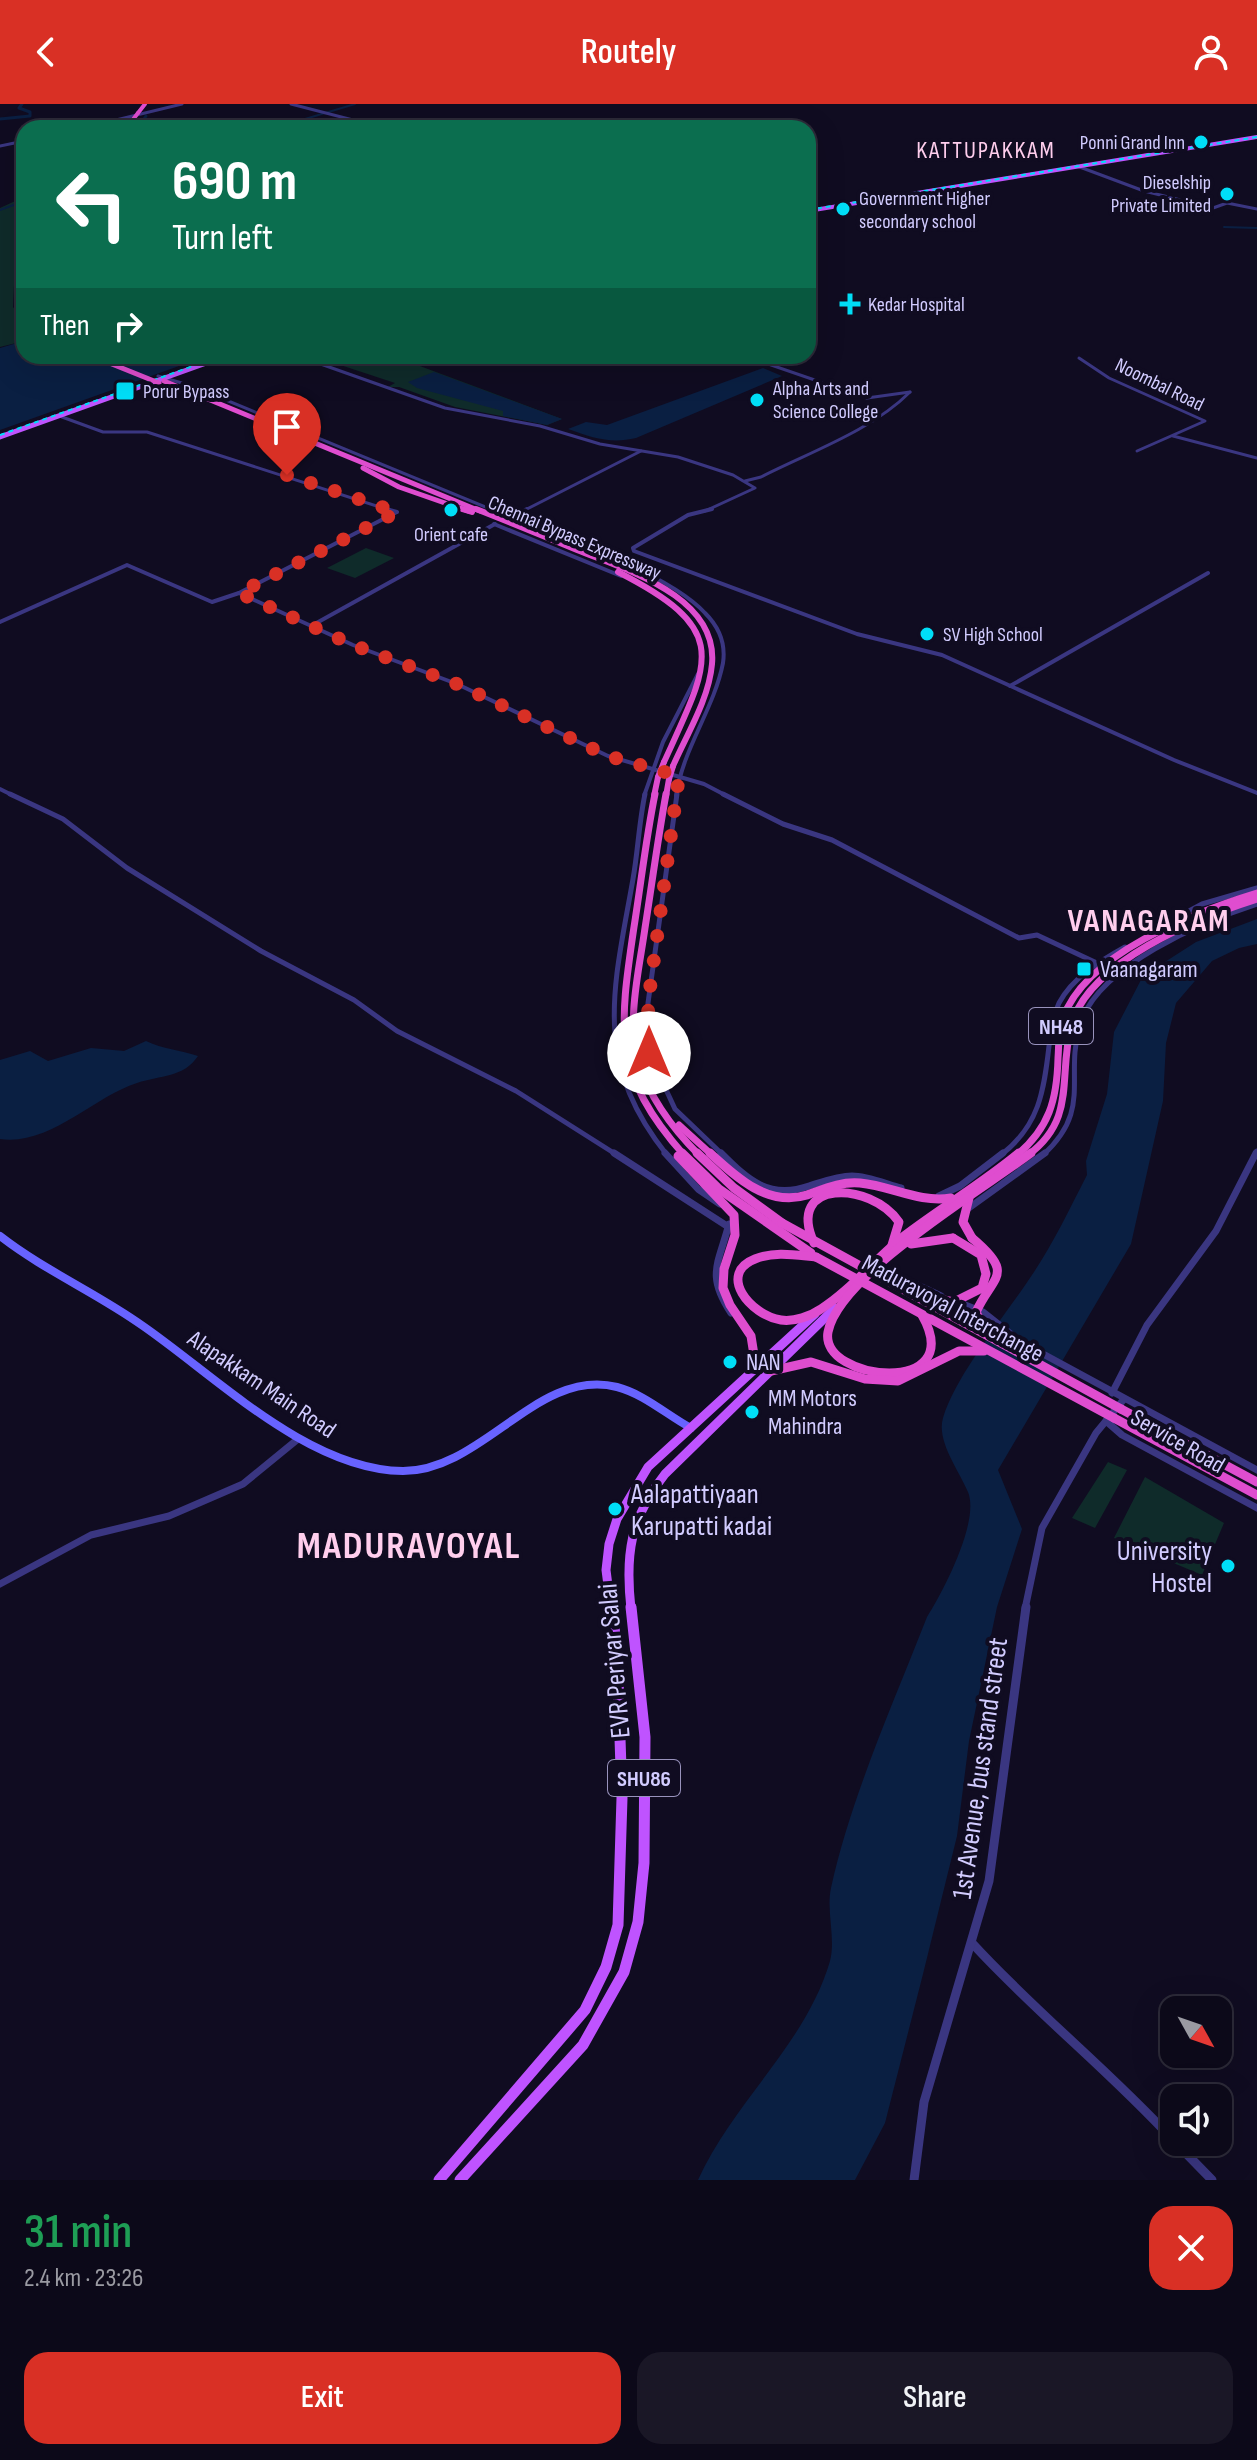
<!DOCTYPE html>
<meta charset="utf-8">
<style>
body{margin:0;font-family:"Sofia Sans Condensed",sans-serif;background:#1a1726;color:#f1f3f6;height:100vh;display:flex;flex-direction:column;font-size:30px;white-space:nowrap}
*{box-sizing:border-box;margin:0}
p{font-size:26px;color:#9a9aa2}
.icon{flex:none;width:44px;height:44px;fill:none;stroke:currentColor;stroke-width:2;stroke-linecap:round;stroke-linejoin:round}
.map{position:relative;height:2076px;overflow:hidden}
.side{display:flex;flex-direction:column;background:#0c0919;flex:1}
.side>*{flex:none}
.top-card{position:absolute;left:16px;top:16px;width:800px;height:244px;border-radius:24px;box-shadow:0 8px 32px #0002,0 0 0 2px #2c2a38;background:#0b6e4f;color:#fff;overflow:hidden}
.needle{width:52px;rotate:130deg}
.buttons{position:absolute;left:1160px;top:1892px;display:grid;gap:16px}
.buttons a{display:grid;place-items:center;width:72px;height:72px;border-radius:16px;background:#0c0919;box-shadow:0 8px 32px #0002,0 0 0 2px #2c2a38;font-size:40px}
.pin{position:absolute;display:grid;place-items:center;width:68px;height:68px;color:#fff;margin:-82px -34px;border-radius:50% 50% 50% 0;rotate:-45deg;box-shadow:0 0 8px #0007}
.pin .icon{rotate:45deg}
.me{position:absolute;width:88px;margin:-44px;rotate:0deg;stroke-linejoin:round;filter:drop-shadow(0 0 6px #0008)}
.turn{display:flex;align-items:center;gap:28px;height:168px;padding:0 24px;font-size:36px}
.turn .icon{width:104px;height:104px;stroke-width:2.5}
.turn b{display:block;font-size:56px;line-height:68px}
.then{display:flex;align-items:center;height:76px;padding:0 24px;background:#0003;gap:16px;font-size:30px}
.round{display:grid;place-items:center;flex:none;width:84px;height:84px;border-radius:24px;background:#1a1726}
.headline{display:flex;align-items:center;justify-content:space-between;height:136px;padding:0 24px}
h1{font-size:48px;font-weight:600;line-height:60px;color:#1e9e55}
.action{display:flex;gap:16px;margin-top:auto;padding:16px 24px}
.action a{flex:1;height:92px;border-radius:24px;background:#d93025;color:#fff;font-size:32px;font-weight:600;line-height:92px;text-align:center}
.action a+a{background:#1a1726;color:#f1f3f6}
header{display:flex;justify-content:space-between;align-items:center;height:104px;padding:0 24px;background:#d93025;color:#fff;font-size:36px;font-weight:600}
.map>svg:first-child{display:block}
.green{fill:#0f2b2a}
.water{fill:#0a1f42}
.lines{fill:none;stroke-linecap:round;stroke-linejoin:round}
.stream{stroke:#0a1f42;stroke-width:2}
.canal{stroke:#0a1f42;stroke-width:3}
.tertiary-far4{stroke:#3a3681;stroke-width:3}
.tertiary-far3{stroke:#3a3681;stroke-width:4}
.tertiary-far2{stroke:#3a3681;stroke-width:5}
.tertiary-far1{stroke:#3a3681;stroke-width:7}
.tertiary{stroke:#3a3681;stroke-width:9}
.secondary{stroke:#6863ff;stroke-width:8}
.primary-far3{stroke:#bf53ff;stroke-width:4}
.primary-far2{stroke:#bf53ff;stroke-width:5}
.primary-far1{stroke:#bf53ff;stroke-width:9}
.primary{stroke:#bf53ff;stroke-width:11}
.trunk-far4{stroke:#df4dcf;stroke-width:4}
.trunk-far3{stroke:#df4dcf;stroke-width:5}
.trunk-far2{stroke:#df4dcf;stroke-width:6}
.trunk-far1{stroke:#df4dcf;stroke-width:7}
.trunk{stroke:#df4dcf;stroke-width:9}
.rail{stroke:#00def7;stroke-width:2;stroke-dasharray:5 4;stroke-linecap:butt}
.trunk-bridge-far3{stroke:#df4dcf;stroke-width:4}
.trunk-bridge-far2{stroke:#df4dcf;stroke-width:5}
.trunk-bridge-far1{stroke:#df4dcf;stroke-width:6}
.trunk-bridge{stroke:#df4dcf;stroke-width:9}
.route{stroke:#d93025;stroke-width:14;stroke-dasharray:0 25.2}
.poi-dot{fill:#00def7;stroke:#100c21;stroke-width:3}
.labels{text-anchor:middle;stroke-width:8;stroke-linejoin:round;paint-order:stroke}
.far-poi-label{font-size:20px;fill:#d2ccff;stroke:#100c21;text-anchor:start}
.far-street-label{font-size:20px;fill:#d2ccff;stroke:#100c21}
.shield{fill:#100c21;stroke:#9892bc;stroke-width:2}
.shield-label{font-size:22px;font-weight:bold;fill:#d2ccff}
.far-quarter-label{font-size:24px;letter-spacing:2px;fill:#ffceed;stroke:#100c21}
.poi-label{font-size:24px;fill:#d2ccff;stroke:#100c21;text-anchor:start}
.street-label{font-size:24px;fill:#d2ccff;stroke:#100c21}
.near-poi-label{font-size:28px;fill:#d2ccff;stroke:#100c21;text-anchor:start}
.near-street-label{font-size:28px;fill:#d2ccff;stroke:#100c21}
.district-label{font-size:32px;font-weight:bold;letter-spacing:2px;fill:#ffceed;stroke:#100c21}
.near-district-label{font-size:38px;font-weight:bold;letter-spacing:2px;fill:#ffceed;stroke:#100c21}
</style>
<header><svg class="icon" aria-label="back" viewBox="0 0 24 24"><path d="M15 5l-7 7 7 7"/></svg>Routely<svg class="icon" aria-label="person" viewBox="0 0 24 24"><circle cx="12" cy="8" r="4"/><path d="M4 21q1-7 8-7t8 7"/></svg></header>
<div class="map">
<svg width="1257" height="2076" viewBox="0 0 1257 2076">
<rect width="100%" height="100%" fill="#100c21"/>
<!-- green -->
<g class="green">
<polygon points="24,93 24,147 15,159 13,203 24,217 24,237 0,243 0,104"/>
<polygon points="313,252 393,252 562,315 547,321 455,303 399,283 388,283 395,279"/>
<polygon points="366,444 394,454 355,474 327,464"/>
<polygon points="1108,1358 1127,1366 1095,1424 1072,1414"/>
<polygon points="1145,1373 1224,1419 1202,1471 1114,1434"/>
</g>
<!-- water -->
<g class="water">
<polygon points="24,237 24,252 207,252 0,326 0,244"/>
<path d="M763,264L782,272L636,334C611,340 593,334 568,325L586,318L607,321Z"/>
<polygon points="434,268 562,315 547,321 503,312 503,307 417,284 408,278"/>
<path d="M1257,815V840L1239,844L1212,857L1176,899L1166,939L1163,997L1131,1140L998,1366L1022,1425L997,1503L969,1637L957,1732L923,1870L885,2019L855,2076H698C733,1998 806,1940 830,1857C836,1834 826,1807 831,1784C851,1693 893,1600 927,1513C943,1488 980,1417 968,1388C960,1368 936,1337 943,1314C956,1270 1008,1208 1034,1168C1054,1138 1070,1104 1087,1071L1086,1057L1107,990L1114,928L1143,872L1196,838Z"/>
<path d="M146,937C163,945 180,946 198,952C183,974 161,971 137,979C93,993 50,1042 0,1035V956L30,947L48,957L91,944L124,947Z"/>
</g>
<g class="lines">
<!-- stream -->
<g class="stream">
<polyline points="275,24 355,0"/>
<polyline points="0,106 24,97"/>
<polyline points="1224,123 1257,124"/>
</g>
<!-- canal -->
<g class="canal">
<polyline points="0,15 30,12 30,8 19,4 22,0"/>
<polyline points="138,24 146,12"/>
</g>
<!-- tertiary-far4 -->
<g class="tertiary-far4">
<polyline points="291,0 384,24"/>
<polyline points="83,24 182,0"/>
<polyline points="0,42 24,37"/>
<polyline points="1077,62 1144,87 1213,104 1227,99 1257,105"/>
<polyline points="298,252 445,304 540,322 600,340 678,353 733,371 755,384 705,407"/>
<polyline points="745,252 867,294 910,288"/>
<polyline points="1079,254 1109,274 1205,317 1137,347"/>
<polyline points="158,272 192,282 495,407"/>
<polyline points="62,313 103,328 147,328 392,407"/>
<polyline points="1173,332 1257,354"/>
<path d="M745,377L761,373C810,348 871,327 910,288"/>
<polyline points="523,407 641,347"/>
</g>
<!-- tertiary-far3 -->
<g class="tertiary-far3">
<polyline points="386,405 397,408"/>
<path d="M490,405C547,428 665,466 705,509C718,522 726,539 723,559C714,605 683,644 676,692"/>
<polyline points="712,405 688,411 633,444 634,447 857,530 942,551 1174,656 1257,689"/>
<polyline points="508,414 527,405"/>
<polyline points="494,420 621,472"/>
<polyline points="239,489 395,409"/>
<polyline points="0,518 127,461 212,498 239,489 353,541 457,580 608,652 704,680 727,692"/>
<polyline points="311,522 495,420"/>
<polyline points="1010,582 1208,469"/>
<polyline points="0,685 14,692"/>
<polyline points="644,692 663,638 698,570"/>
</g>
<!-- tertiary-far2 -->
<g class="tertiary-far2">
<polyline points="10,690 63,715 127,764 261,847 354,896 397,927 516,987 617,1051"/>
<path d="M645,690C639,718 638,747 633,775C614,883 591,956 667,1051"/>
<polyline points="677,690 648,899 649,949 675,1005 723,1051"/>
<polyline points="723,690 783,720 832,736 1019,834 1037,831 1099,860"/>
<polyline points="1148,829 1202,800 1257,784"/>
<path d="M1001,1051C1039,1022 1044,987 1049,942C1051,927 1053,912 1059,899C1073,873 1100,857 1125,843"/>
<path d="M1043,1051C1093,1005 1064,974 1080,921C1097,862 1204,817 1257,800"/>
<polyline points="1255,1051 1257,1047"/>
</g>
<!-- tertiary-far1 -->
<g class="tertiary-far1">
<polyline points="614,1049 727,1122"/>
<polyline points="665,1049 698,1085 720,1100"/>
<path d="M721,1049C748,1076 769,1096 809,1082C822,1078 838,1072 852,1072C867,1072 886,1080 901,1084"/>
<polyline points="939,1092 960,1082 1003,1049"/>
<polyline points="966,1106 1045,1049"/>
<path d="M729,1120C718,1161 706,1171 731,1209"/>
<polyline points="879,1163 941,1192"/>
<polyline points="955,1197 983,1208 1021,1238 1257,1366"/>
<polyline points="1112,1289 1147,1221 1216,1127 1256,1049"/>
<polyline points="1106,1317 1122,1331 1257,1404"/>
<polyline points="0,1480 91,1431 169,1412 243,1380 298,1335"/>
<polyline points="1025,1505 1042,1424 1096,1329 1124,1295"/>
</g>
<!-- tertiary -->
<g class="tertiary">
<path d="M972,1839C1036,1909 1110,1967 1174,2037"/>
<polyline points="1175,2038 1212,2076"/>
<polyline points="914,2076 924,1998 989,1777 1026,1503"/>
</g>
<!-- secondary -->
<path class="secondary" d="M0,1132C45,1167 97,1189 143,1222C218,1274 309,1366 403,1367C483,1367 538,1263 617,1283C644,1290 667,1311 691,1324"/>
<!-- primary-far3 -->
<polyline class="primary-far3" points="808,107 1257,33"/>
<!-- primary-far2 -->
<polyline class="primary-far2" points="0,333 226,252"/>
<!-- primary-far1 -->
<g class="primary-far1">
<polyline points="611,1505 606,1466 609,1440 617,1415 648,1363 815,1210"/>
<path d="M631,1505C625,1451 630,1414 665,1370L835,1204"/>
</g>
<!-- primary -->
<g class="primary">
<polyline points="439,2076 585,1906 606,1863 618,1821 622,1694 617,1545 611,1503"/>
<polyline points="460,2076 583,1941 624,1868 638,1818 644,1759 645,1633 631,1503"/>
</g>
<!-- trunk-far4 -->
<g class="trunk-far4">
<polyline points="138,9 145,0"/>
<polyline points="133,24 137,18"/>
<polyline points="24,171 24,180"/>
</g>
<!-- trunk-far3 -->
<g class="trunk-far3">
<polyline points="24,178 24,196"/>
<polyline points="164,277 480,407"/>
<polyline points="363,364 399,383 468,407"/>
</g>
<!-- trunk-far2 -->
<g class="trunk-far2">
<polyline points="462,405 472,408"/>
<path d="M476,405C509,418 543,432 577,446C626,466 718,492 712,560C709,595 687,630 673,662"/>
<path d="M618,468C732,526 711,555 664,658"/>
<polyline points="654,692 658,673"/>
<polyline points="666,692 669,675"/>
</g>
<!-- trunk-far1 -->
<g class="trunk-far1">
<path d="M655,690C646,734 641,779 634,823C619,924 612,970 684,1051"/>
<path d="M666,690C658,734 652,779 645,824C639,867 626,917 639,959C650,995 673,1025 699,1051"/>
<polyline points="679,1021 712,1051"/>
<path d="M1017,1051C1049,1024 1057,996 1058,954C1059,942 1058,929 1062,917C1083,850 1195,808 1257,789"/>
<path d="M1028,1051C1077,1015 1058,973 1071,923C1086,858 1200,813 1257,795"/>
</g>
<!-- trunk -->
<g class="trunk">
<polyline points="682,1049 719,1085 811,1149"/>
<polyline points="697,1049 734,1084 782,1119"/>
<path d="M710,1049C737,1074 768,1103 807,1091C824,1085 842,1077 860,1079C892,1082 918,1099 951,1094"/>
<polyline points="678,1052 734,1111 735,1131 724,1165 723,1184 730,1201 751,1232 754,1251"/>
<polyline points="969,1094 963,1118 972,1134"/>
<path d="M814,1139C785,1075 870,1077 899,1118L892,1141"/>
<polyline points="911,1140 953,1134"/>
<path d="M816,1153C795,1151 775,1147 755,1155C717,1170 750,1211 781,1216C794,1218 811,1212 821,1205C852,1185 875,1155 904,1132C942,1103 983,1079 1019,1049"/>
<path d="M922,1211C969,1294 819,1277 828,1228C839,1171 983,1085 1031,1049"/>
<polyline points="771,1267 811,1258 865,1275 898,1277 959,1247 984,1247"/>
<polyline points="1121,1305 1257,1378"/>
<polyline points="1114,1314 1257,1391"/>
</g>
<!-- rail -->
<g class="rail">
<polyline points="808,106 1257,33"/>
<polyline points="0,331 221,252"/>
</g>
<!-- trunk-bridge-far3 -->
<polyline class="trunk-bridge-far3" points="131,18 138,9"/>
<!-- trunk-bridge-far2 -->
<polyline class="trunk-bridge-far2" points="92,252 159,279"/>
<!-- trunk-bridge-far1 -->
<g class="trunk-bridge-far1">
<polyline points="658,673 664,658"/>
<polyline points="669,675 673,662"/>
</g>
<!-- trunk-bridge -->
<g class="trunk-bridge">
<polyline points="782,1119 1121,1305"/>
<path d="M972,1134C1016,1171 993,1171 976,1208L987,1231"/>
<polyline points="816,1153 1114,1314"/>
<polyline points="918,1191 954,1198 982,1184 986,1170 981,1151 953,1134"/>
</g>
</g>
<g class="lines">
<!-- route -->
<polyline class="route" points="287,371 397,408 239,489 353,541 457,580 608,652 679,672 648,899 649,949"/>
</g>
<!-- markers -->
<g class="poi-dot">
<circle cx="1201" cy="38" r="8"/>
<circle cx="1227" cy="90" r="8"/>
<circle cx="843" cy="105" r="8"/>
<path d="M846 188h8v8h8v8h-8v8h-8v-8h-8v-8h8z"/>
<rect x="115" y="277" width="20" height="20" rx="4"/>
<circle cx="757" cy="296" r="8"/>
<circle cx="451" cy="406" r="8"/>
<circle cx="927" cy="530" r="8"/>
<rect x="1076" y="857" width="16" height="16" rx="4"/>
<circle cx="730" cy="1258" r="8"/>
<circle cx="752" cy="1308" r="8"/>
<circle cx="615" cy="1405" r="8"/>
<circle cx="1228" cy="1462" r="8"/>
</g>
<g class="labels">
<!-- far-poi labels -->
<g class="far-poi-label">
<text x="1185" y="45" text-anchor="end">Ponni Grand Inn</text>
<text x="1211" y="85" text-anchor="end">Dieselship<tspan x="1211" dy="23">Private Limited</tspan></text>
<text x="859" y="101">Government Higher<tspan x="859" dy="23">secondary school</tspan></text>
<text x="868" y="207">Kedar Hospital</text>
<text x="773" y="291">Alpha Arts and<tspan x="773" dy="23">Science College</tspan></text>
<text x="143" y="294">Porur Bypass</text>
<text x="451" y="437" text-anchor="middle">Orient cafe</text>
<text x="943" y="537">SV High School</text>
</g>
<!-- far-street labels -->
<g class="far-street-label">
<text transform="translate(1160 280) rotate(26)" y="7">Noombal Road</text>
<text transform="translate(575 433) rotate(23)" y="7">Chennai Bypass Expressway</text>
</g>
<!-- shield labels -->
<g class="shield">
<rect x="1029" y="904" width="64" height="36" rx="6"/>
<rect x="608" y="1656" width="72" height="36" rx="6"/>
</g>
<g class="shield-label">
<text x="1061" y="930">NH48</text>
<text x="644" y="1682">SHU86</text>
</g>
<!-- far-quarter labels -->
<g class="far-quarter-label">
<text x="986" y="54">KATTUPAKKAM</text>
</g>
<!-- poi labels -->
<g class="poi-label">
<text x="1100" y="873">Vaanagaram</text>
<text x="746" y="1266">NAN</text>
<text x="768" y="1302">MM Motors<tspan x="768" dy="28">Mahindra</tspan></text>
</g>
<!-- street labels -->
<g class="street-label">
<text transform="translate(953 1204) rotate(28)" y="8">Maduravoyal Interchange</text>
<text transform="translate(262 1280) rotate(34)" y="8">Alapakkam Main Road</text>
<text transform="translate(1178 1337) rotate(30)" y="8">Service Road</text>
</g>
<!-- near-poi labels -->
<g class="near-poi-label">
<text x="631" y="1399">Aalapattiyaan<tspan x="631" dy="32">Karupatti kadai</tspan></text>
<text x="1212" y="1456" text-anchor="end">University<tspan x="1212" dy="32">Hostel</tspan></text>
</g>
<!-- near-street labels -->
<g class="near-street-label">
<text transform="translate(613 1557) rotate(-95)" y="10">EVR Periyar Salai</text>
<text transform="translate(979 1664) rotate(-82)" y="10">1st Avenue, bus stand street</text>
</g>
<!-- district labels -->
<g class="district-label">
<text x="1149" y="827">VANAGARAM</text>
</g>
<!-- near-district labels -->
<g class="near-district-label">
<text x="409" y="1454">MADURAVOYAL</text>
</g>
</g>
</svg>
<div class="buttons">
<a><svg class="needle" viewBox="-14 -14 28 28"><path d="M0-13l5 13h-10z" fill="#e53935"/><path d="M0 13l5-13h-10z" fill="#9a9aa2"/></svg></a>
<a><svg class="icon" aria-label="sound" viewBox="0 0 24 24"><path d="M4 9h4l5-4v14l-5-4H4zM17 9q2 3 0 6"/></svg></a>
</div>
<div class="pin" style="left:287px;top:371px;background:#d93025"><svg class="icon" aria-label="arrive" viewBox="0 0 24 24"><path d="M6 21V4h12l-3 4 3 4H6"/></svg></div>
<svg class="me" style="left:649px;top:949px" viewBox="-20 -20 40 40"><circle r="19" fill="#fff"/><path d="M0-13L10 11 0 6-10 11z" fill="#d93025"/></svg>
<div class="top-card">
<div class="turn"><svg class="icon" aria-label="left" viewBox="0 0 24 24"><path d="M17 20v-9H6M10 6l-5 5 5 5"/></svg><div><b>690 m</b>Turn left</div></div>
<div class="then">Then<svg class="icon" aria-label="right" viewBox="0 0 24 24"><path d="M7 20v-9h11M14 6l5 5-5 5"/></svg></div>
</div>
</div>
<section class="side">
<div class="headline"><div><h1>31 min</h1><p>2.4 km · 23:26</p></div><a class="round" style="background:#d93025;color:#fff"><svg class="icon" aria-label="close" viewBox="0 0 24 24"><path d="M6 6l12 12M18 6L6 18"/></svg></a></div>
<div class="action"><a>Exit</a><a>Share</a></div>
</section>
